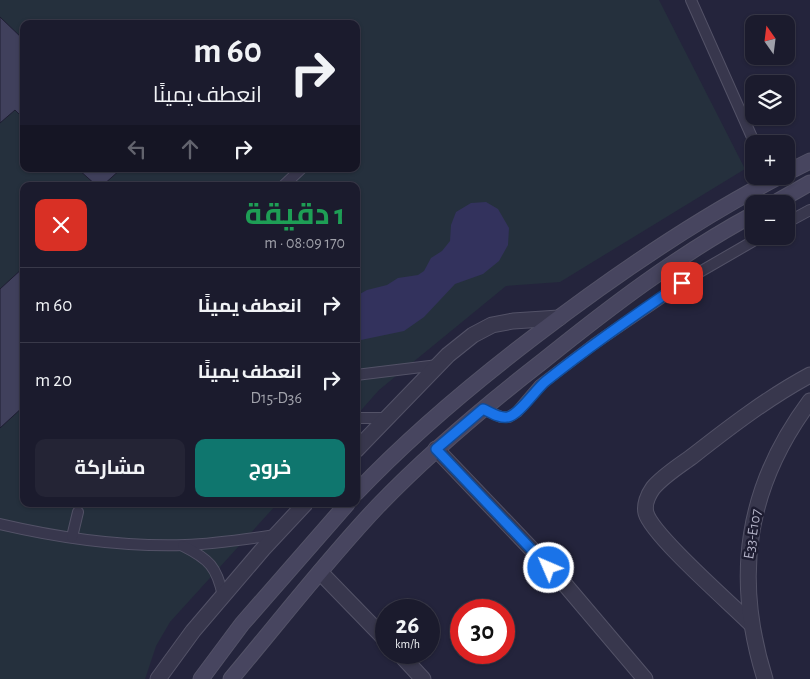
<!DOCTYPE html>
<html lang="ar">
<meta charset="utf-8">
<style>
body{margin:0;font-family:"Alegreya Sans",Cairo,sans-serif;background:#242435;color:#f1f3f6;direction:rtl;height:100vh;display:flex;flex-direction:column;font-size:19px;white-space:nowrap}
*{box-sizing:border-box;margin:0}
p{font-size:16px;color:#a0a1aa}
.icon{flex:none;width:28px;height:28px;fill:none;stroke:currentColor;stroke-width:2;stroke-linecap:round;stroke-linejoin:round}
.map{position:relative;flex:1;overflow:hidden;direction:ltr}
.details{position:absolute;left:20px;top:182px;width:340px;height:325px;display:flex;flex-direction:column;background:#1b1b2d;border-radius:10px;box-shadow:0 1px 4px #0004,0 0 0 1px #393949;direction:rtl}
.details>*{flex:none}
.banner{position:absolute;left:20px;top:20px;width:340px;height:152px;border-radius:10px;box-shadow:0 1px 4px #0004,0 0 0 1px #393949;direction:rtl;background:#1b1b2d;color:#f1f3f6;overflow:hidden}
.needle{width:32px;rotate:346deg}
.fabs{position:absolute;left:745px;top:15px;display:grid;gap:10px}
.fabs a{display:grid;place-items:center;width:50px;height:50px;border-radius:10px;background:#1b1b2d;box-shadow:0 1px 4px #0004,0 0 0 1px #393949;font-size:25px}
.speed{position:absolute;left:375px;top:599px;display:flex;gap:10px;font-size:25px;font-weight:700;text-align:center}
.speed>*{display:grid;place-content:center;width:65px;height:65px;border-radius:50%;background:#1b1b2d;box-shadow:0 1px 4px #0004,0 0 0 1px #393949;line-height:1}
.speed small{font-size:12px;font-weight:400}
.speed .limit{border:8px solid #d22;background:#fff;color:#111}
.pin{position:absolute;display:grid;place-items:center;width:42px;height:42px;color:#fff;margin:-21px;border-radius:10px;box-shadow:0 2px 8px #0006}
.me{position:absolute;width:55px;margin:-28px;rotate:315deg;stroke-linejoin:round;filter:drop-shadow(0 0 4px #0008)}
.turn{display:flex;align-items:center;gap:18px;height:105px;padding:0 15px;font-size:22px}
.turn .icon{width:65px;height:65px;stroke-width:2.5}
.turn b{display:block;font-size:35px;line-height:42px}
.lanes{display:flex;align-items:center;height:48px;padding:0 15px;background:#0003;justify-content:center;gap:25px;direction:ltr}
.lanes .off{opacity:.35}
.round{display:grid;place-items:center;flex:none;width:52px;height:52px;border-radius:10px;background:#242435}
.overview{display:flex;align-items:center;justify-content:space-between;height:85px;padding:0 15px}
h1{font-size:30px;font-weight:700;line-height:38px;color:#1e9e55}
.button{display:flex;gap:10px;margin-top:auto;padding:10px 15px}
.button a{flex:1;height:58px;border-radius:10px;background:#0f766e;color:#fff;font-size:20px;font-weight:700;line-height:58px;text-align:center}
.button a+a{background:#242435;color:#f1f3f6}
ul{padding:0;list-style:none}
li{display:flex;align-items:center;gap:15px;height:75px;padding:0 15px;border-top:1px solid #393949}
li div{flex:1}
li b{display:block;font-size:19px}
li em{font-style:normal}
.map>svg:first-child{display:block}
.green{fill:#25303d;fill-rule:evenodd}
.water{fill:#33325d}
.building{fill:#40405c;stroke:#1f1e33}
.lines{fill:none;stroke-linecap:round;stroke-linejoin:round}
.lane-casing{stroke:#535267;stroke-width:12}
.street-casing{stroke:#535267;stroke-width:17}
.secondary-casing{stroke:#535267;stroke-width:17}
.lane{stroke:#38374d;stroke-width:10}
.street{stroke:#38374d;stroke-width:15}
.secondary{stroke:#47455f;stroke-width:15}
.route-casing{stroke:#114b97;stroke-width:12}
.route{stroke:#1a73e8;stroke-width:9}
.labels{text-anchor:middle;stroke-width:5;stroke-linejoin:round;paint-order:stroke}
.street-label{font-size:15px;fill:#b4b3c8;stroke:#1d1c31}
</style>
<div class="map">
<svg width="810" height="679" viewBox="0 0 810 679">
<rect width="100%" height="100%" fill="#24243c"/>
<!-- green -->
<path class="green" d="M0,0H659L745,169L560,282L506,286L379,390L356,416V186H24V504H277L170,622L156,646L145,679H0ZM24,24H356V169H24Z"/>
<!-- water -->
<polygon class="water" points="486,202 498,209 509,228 508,245 499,261 483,274 455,284 424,317 404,331 356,341 356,296 367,290 387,285 398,278 418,275 424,271 431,258 442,251 450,241 451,225 456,212 471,203"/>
<!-- building -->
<g class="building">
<polygon points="0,17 24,40 24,119 15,110 0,123"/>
<polygon points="78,169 121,169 102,186 97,186"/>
<polygon points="24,267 24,406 0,428 0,289"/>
</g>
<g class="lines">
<!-- lane casing -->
<g class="lane-casing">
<g id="lane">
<polyline points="691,0 755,144"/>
<polyline points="283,186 301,169"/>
<polyline points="786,223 810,210"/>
<polyline points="356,375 438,365"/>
<polyline points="483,409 501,417 509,417 517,412 540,385 594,344 698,273 762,236"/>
<polyline points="356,418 386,418"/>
<path d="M0,524C60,538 123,547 185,545C216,544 246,539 276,535"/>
<polyline points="72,537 78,512"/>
<path d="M183,546C209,559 217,567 223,596"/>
</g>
</g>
<!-- street casing -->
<g class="street-casing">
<g id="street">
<polyline points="436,449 562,581 645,679"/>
<polyline points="356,450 448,355 473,335 492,325 513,321 559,318"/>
<polyline points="320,572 386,640"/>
<path d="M750,623C730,603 652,535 646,513C644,505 648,495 653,488C664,475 681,465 694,455C731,426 769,397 810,375"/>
<polyline points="398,652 423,679"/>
<polyline points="158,679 193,631 263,549 305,504"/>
<path d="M765,679C733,577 746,487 810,401"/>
</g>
</g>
<!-- secondary casing -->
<g class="secondary-casing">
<g id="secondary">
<polyline points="786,173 810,161"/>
<polyline points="773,204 810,183"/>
<path d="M356,493C411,435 472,384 535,336C612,277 693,221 780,176"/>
<polyline points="201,679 242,624 347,504"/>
<path d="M231,679C280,621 326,561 378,506C429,453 485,406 543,361C610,307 678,255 754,214"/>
</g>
</g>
<!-- lane -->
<use href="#lane" class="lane"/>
<!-- street -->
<use href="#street" class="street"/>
<!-- secondary -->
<use href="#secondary" class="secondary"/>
</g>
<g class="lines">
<!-- route casing -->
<g class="route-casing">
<path id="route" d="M549,568L436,449L483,409C490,412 500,419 508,417C519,415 536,389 546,381C590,346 636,314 682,283"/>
</g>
<!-- route -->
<use href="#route" class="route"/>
</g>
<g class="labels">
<!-- street labels -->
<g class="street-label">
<text transform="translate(752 534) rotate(-81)" y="5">E33-E107</text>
</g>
</g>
</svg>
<div class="fabs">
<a><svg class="needle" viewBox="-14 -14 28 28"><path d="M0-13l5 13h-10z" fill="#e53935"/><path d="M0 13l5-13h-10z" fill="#a0a1aa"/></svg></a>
<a><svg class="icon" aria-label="layers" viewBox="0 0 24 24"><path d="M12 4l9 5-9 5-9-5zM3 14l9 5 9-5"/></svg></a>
<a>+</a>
<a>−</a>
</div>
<div class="speed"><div>26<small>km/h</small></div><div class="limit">30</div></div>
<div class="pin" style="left:682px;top:283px;background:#d93025"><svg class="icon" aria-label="arrive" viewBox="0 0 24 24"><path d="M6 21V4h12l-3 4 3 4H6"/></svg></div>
<svg class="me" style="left:549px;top:568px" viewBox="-20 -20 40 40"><circle r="17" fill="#1a73e8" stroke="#fff" stroke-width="3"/><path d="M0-11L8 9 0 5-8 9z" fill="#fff"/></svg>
<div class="banner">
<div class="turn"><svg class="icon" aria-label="right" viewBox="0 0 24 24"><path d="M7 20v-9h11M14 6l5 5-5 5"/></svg><div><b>60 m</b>انعطف يمينًا</div></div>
<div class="lanes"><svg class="icon off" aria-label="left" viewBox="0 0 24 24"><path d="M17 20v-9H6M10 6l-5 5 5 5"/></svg><svg class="icon off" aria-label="ahead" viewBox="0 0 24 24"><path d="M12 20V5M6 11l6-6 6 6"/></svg><svg class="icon" aria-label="right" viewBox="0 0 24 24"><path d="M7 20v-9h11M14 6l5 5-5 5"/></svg></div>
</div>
<section class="details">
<div class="overview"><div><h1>1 دقيقة</h1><p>170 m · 08:09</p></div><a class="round" style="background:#d93025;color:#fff"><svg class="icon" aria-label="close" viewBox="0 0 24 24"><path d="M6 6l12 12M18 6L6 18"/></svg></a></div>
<ul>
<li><svg class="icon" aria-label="right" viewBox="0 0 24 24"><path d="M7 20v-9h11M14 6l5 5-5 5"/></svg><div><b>انعطف يمينًا</b></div><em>60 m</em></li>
<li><svg class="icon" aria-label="right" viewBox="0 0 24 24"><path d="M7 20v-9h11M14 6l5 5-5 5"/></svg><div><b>انعطف يمينًا</b><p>D15-D36</p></div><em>20 m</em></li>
</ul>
<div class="button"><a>خروج</a><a>مشاركة</a></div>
</section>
</div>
